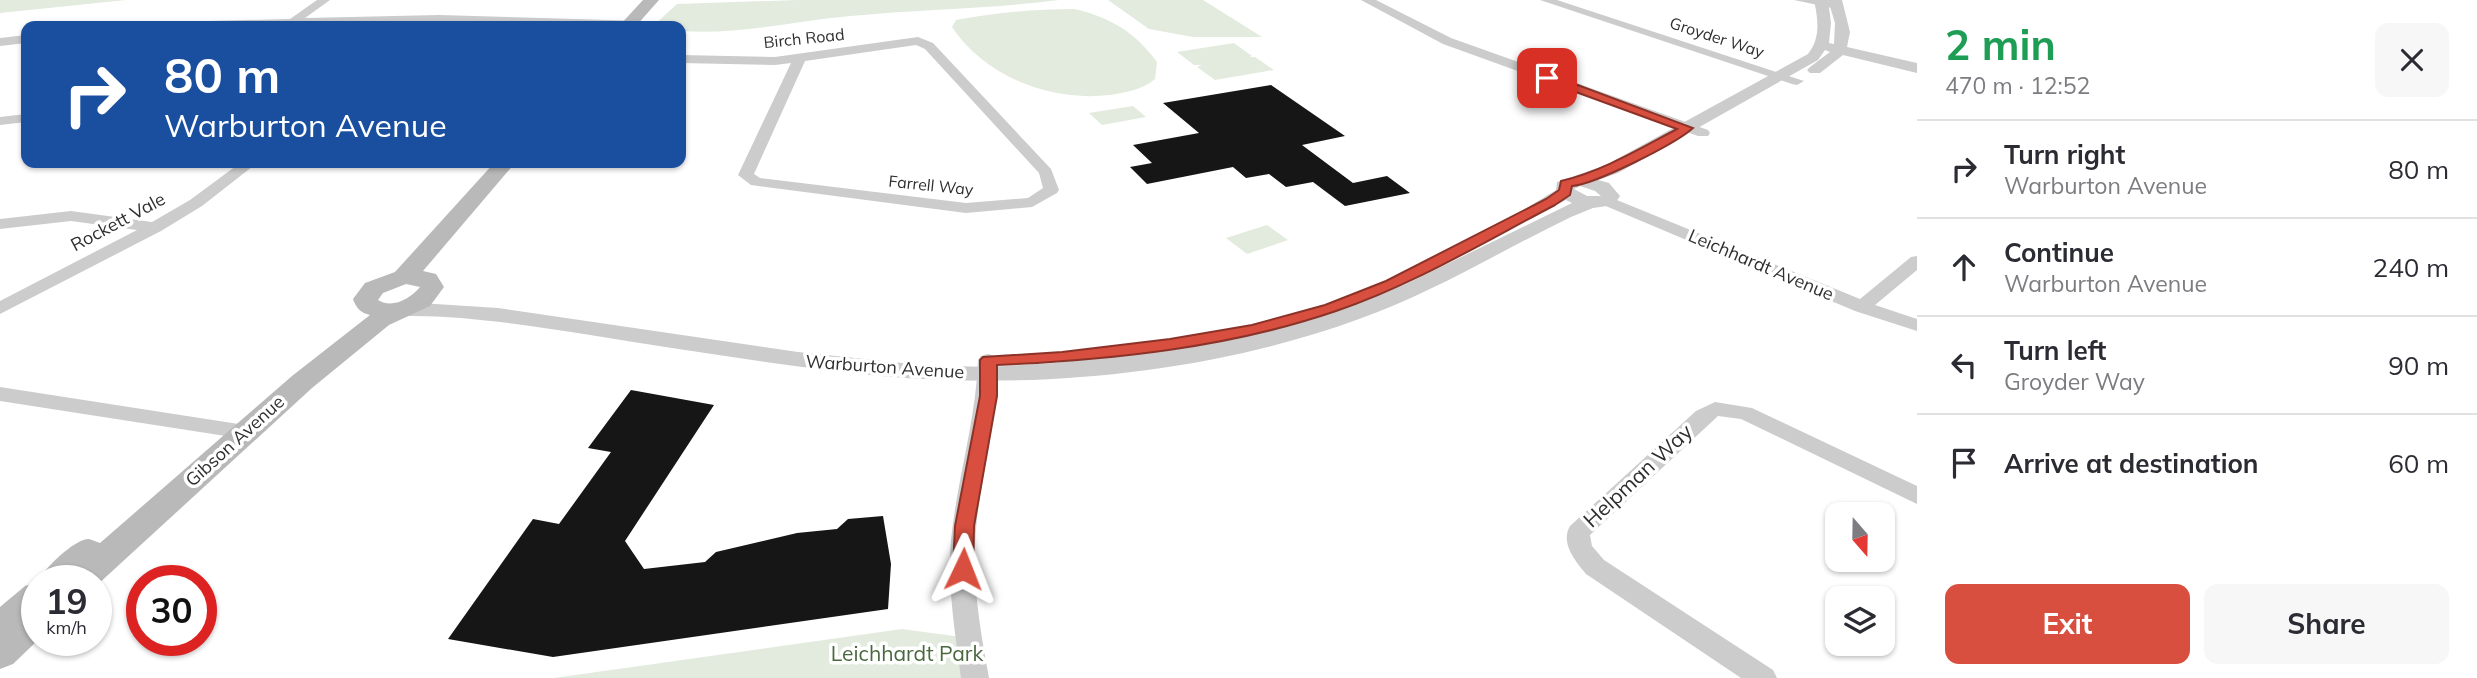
<!DOCTYPE html>
<meta charset="utf-8">
<style>
body{margin:0;font-family:Mulish,sans-serif;background:#f7f7f7;color:#2b2b33;height:100vh;display:flex;flex-direction:column;font-size:26px;white-space:nowrap}
*{box-sizing:border-box;margin:0}
p{font-size:23px;color:#7c7c81}
.icon{flex:none;width:38px;height:38px;fill:none;stroke:currentColor;stroke-width:2;stroke-linecap:round;stroke-linejoin:round}
.map{position:relative;flex:1;overflow:hidden}
.panel{display:flex;flex-direction:column;background:#fff;width:560px}
.panel>*{flex:none}
.banner{position:absolute;left:21px;top:21px;width:665px;height:147px;border-radius:14px;box-shadow:0 2px 5px #0004;background:#1a4fa0;color:#fff;overflow:hidden}
.needle{width:46px;rotate:160deg}
.fabs{position:absolute;left:1825px;top:502px;display:grid;gap:14px}
.fabs a{display:grid;place-items:center;width:70px;height:70px;border-radius:14px;background:#fff;box-shadow:0 2px 5px #0004;font-size:35px}
.speed{position:absolute;left:21px;top:565px;display:flex;gap:14px;font-size:35px;font-weight:700;text-align:center}
.speed>*{display:grid;place-content:center;width:91px;height:91px;border-radius:50%;background:#fff;box-shadow:0 2px 5px #0004;line-height:1}
.speed small{font-size:18px;font-weight:400}
.speed .limit{border:10px solid #d22;background:#fff;color:#111}
.pin{position:absolute;display:grid;place-items:center;width:60px;height:60px;color:#fff;margin:-30px;border-radius:14px;box-shadow:0 4px 10px #0006}
.me{position:absolute;width:77px;margin:-38px;rotate:2deg;stroke-linejoin:round;filter:drop-shadow(0 0 5px #0008)}
.turn{display:flex;align-items:center;gap:24px;height:147px;padding:0 28px;font-size:32px}
.turn .icon{width:91px;height:91px;stroke-width:2.5}
.turn b{display:block;font-size:49px;line-height:60px}
.round{display:grid;place-items:center;flex:none;width:74px;height:74px;border-radius:14px;background:#f7f7f7}
.summary{display:flex;align-items:center;justify-content:space-between;height:119px;padding:0 28px}
h1{font-size:42px;font-weight:700;line-height:52px;color:#1e9e55}
.button{display:flex;gap:14px;margin-top:auto;padding:14px 28px}
.button a{flex:1;height:80px;border-radius:14px;background:#d84f3f;color:#fff;font-size:28px;font-weight:700;line-height:80px;text-align:center}
.button a+a{background:#f7f7f7;color:#2b2b33}
ul{padding:0;list-style:none}
li{display:flex;align-items:center;gap:21px;height:98px;padding:0 28px;border-top:2px solid #e1e1e2}
li div{flex:1}
li b{display:block;font-size:26px}
li em{font-style:normal}
main{display:flex;flex:1;min-height:0}
.map>svg:first-child{display:block}
.green{fill:#e2ebde}
.building{fill:#161616}
.lines{fill:none;stroke-linecap:round;stroke-linejoin:round}
.minor{fill:#ccc;fill-rule:evenodd}
.tertiary{fill:#ccc;fill-rule:evenodd}
.secondary{fill:#b9b9b9;fill-rule:evenodd}
.route{fill:#d84f3f;stroke:#8c3329;stroke-width:2}
.labels{text-anchor:middle;stroke-width:7;stroke-linejoin:round;paint-order:stroke}
.far-street-label{font-size:16px;fill:#2f2f2f;stroke:#fff}
.street-label{font-size:18px;fill:#2f2f2f;stroke:#fff}
.near-street-label{font-size:21px;fill:#2f2f2f;stroke:#fff}
.near-park-label{font-size:21px;fill:#4b673f;stroke:#fff}
</style>
<main>
<div class="map">
<svg width="1917" height="678" viewBox="0 0 1917 678">
<rect width="100%" height="100%" fill="#fff"/>
<!-- green -->
<g class="green">
<polygon points="0,0 126,0 0,13"/>
<path d="M798,0H1059C990,9 921,9 851,16C794,21 738,35 681,31V26H653L677,4Z"/>
<polygon points="1108,0 1203,0 1262,37 1193,37 1149,29"/>
<path d="M1074,9C1110,17 1135,32 1157,62L1155,79C1142,90 1127,92 1110,95C1051,102 985,77 952,27L956,20C995,13 1034,9 1074,9Z"/>
<polygon points="1234,43 1252,56 1249,57 1255,57 1274,70 1215,80 1197,67 1202,65 1194,65 1177,52"/>
<polygon points="1133,106 1146,117 1102,125 1089,113"/>
<polygon points="1267,225 1288,240 1247,254 1226,238"/>
<polygon points="902,629 969,638 975,678 554,678"/>
</g>
<!-- building -->
<g class="building">
<polygon points="1271,85 1345,136 1302,145 1353,183 1387,176 1410,193 1345,206 1313,182 1286,187 1269,174 1246,178 1233,167 1147,184 1130,167 1152,163 1133,145 1199,133 1163,103"/>
<polygon points="631,390 714,405 625,541 644,569 705,562 716,552 797,533 837,529 848,519 883,516 891,564 888,609 553,657 448,639 533,519 559,524 611,452 588,448"/>
</g>
<g class="lines">
<!-- minor -->
<g class="minor">
<polygon points="317,0 330,0 305,18 439,15 642,21 648,25 576,26 439,21 279,26 163,26 169,22 290,19"/>
<polygon points="1361,0 1376,0 1451,38 1708,130 1710,133 1708,136 1698,136 1443,44"/>
<polygon points="1540,0 1557,0 1804,81 1797,85 1792,84"/>
<polygon points="1794,0 1821,0 1843,6 1837,9"/>
<polygon points="26,35 26,43 0,46 0,38"/>
<path d="M918,37L933,43L1051,169L1059,190L1057,193L1032,207L966,213L751,185L738,175L791,63L775,65L681,63V55L775,57ZM916,45L925,49L1039,173L1043,188L1028,198L966,203L760,178L754,174L805,61Z"/>
<polygon points="26,114 26,122 0,125 0,117"/>
<polygon points="240,163 257,163 202,206 161,231 0,314 0,301 137,230 71,221 0,229 0,219 71,211 152,222 190,200"/>
<polygon points="1607,196 1860,299 1911,257 1917,256 1917,270 1875,305 1917,319 1917,331 1855,311 1601,204 1599,201"/>
<path d="M988,354L995,356L998,360V381C994,436 977,490 975,545C973,590 981,634 989,678H961C955,632 947,586 951,540C957,479 976,421 978,360L981,356Z"/>
<polygon points="0,387 245,425 253,427 256,432 253,437 245,439 0,401"/>
<path d="M1715,402L1752,408L1917,486V504L1741,419L1718,416L1590,535L1592,546L1604,560L1773,670L1777,678H1741L1586,574C1575,561 1560,543 1570,526L1696,411Z"/>
</g>
<!-- tertiary -->
<path class="tertiary" d="M1814,0H1828L1831,23L1829,43L1834,44L1835,23L1828,0H1842L1850,32L1847,47L1917,63V73L1843,55L1820,73H1810L1807,70L1810,67L1830,52L1825,50L1818,60L1618,173L1598,180L1609,183L1620,196L1614,205L1593,208L1571,217C1500,251 1433,293 1359,319C1198,378 1003,393 835,371C753,361 671,348 590,335C528,326 467,315 404,316L396,314L393,309L396,304L404,302L498,308L798,352L921,365L988,367L1055,363L1209,344L1308,321L1404,285L1572,203L1566,200L1532,217L1522,211L1556,190L1557,182L1606,165L1808,54C1821,38 1818,19 1814,0ZM1580,186L1595,191L1601,196H1587L1574,189Z"/>
<!-- secondary -->
<g class="secondary">
<polygon points="643,0 659,0 636,26 619,26"/>
<path d="M494,163H515L423,271L436,274L444,287L430,306L389,325L312,388L96,586V581H38C44,569 74,539 89,539C93,540 96,542 100,543L292,376L370,315C361,313 356,308 353,299L365,283L395,272ZM406,284L420,287C410,299 392,309 378,300L383,293Z"/>
<polygon points="37,582 38,640 13,664 0,669 0,607 25,586"/>
</g>
</g>
<!-- route -->
<path class="route" d="M1543,75H1551L1693,128C1675,144 1596,184 1572,186L1570,195L1555,205C1484,242 1413,285 1336,311C1228,348 1110,360 997,365V396L974,526L973,569L970,575L963,577L956,575L953,569L955,526L980,396V360L983,357L1062,352L1170,339L1252,325L1325,305L1386,281L1546,199L1559,190L1561,181C1603,171 1639,149 1677,129L1543,80Z"/>
<g class="labels">
<!-- far-street labels -->
<g class="far-street-label">
<text transform="translate(1717 37) rotate(18)" y="6">Groyder Way</text>
<text transform="translate(804 38) rotate(-6)" y="6">Birch Road</text>
<text transform="translate(931 185) rotate(6)" y="6">Farrell Way</text>
</g>
<!-- street labels -->
<g class="street-label">
<text transform="translate(118 222) rotate(-28)" y="6">Rockett Vale</text>
<text transform="translate(1761 265) rotate(23)" y="6">Leichhardt Avenue</text>
<text transform="translate(885 367) rotate(4)" y="6">Warburton Avenue</text>
<text transform="translate(235 441) rotate(-42)" y="6">Gibson Avenue</text>
</g>
<!-- near-street labels -->
<g class="near-street-label">
<text transform="translate(1638 476) rotate(-43)" y="7">Helpman Way</text>
</g>
<!-- near-park labels -->
<g class="near-park-label">
<text x="907" y="661">Leichhardt Park</text>
</g>
</g>
</svg>
<div class="fabs">
<a><svg class="needle" viewBox="-14 -14 28 28"><path d="M0-13l5 13h-10z" fill="#e53935"/><path d="M0 13l5-13h-10z" fill="#7c7c81"/></svg></a>
<a><svg class="icon" aria-label="layers" viewBox="0 0 24 24"><path d="M12 4l9 5-9 5-9-5zM3 14l9 5 9-5"/></svg></a>
</div>
<div class="speed"><div>19<small>km/h</small></div><div class="limit">30</div></div>
<div class="pin" style="left:1547px;top:78px;background:#d93025"><svg class="icon" aria-label="arrive" viewBox="0 0 24 24"><path d="M6 21V4h12l-3 4 3 4H6"/></svg></div>
<svg class="me" style="left:963px;top:569px" viewBox="-20 -20 40 40"><path d="M0-17L14 15 0 8-14 15z" fill="#d84f3f" stroke="#fff" stroke-width="4"/></svg>
<div class="banner">
<div class="turn"><svg class="icon" aria-label="right" viewBox="0 0 24 24"><path d="M7 20v-9h11M14 6l5 5-5 5"/></svg><div><b>80 m</b>Warburton Avenue</div></div>
</div>
</div>
<section class="panel">
<div class="summary"><div><h1>2 min</h1><p>470 m · 12:52</p></div><a class="round"><svg class="icon" aria-label="close" viewBox="0 0 24 24"><path d="M6 6l12 12M18 6L6 18"/></svg></a></div>
<ul>
<li><svg class="icon" aria-label="right" viewBox="0 0 24 24"><path d="M7 20v-9h11M14 6l5 5-5 5"/></svg><div><b>Turn right</b><p>Warburton Avenue</p></div><em>80 m</em></li>
<li><svg class="icon" aria-label="ahead" viewBox="0 0 24 24"><path d="M12 20V5M6 11l6-6 6 6"/></svg><div><b>Continue</b><p>Warburton Avenue</p></div><em>240 m</em></li>
<li><svg class="icon" aria-label="left" viewBox="0 0 24 24"><path d="M17 20v-9H6M10 6l-5 5 5 5"/></svg><div><b>Turn left</b><p>Groyder Way</p></div><em>90 m</em></li>
<li><svg class="icon" aria-label="arrive" viewBox="0 0 24 24"><path d="M6 21V4h12l-3 4 3 4H6"/></svg><div><b>Arrive at destination</b></div><em>60 m</em></li>
</ul>
<div class="button"><a>Exit</a><a>Share</a></div>
</section>
</main>
